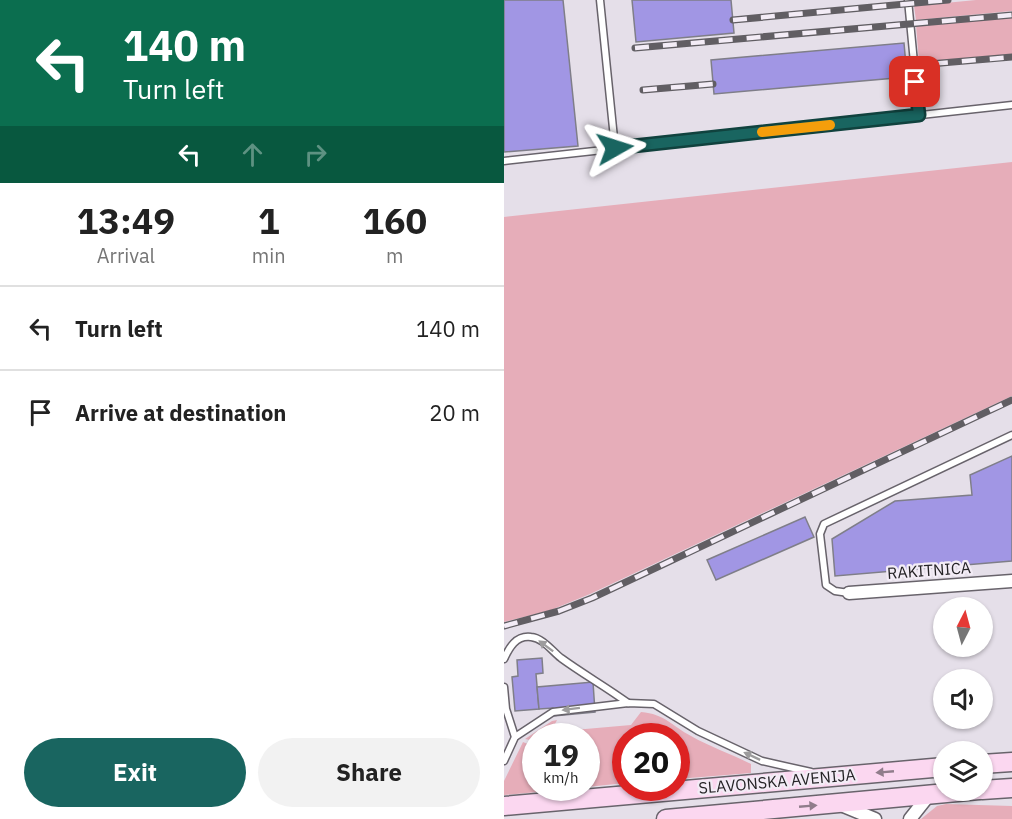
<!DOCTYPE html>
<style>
body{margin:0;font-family:"IBM Plex Sans",sans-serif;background:#f2f2f2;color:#222;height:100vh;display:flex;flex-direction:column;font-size:22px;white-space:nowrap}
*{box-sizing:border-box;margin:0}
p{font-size:20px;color:#767676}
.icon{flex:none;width:33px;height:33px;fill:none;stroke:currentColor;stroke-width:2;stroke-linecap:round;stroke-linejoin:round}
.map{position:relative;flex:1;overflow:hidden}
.panel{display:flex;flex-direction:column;background:#fff;width:504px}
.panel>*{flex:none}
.hud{background:#0b6e4f;color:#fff;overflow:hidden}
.needle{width:39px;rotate:6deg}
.tools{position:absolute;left:429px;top:597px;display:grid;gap:12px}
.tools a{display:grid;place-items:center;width:60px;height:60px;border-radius:50%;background:#fff;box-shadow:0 2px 4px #0004;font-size:30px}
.speed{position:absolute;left:18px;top:723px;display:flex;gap:12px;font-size:30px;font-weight:700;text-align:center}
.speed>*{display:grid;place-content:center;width:78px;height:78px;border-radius:50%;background:#fff;box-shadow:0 2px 4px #0004;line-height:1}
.speed small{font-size:15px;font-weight:400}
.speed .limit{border:9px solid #d22;background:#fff;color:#111}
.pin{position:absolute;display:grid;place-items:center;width:51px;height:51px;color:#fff;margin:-26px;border-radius:12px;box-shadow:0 3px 9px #0006}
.me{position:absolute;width:66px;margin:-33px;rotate:84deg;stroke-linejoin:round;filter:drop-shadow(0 0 4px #0008)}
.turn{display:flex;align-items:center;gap:21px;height:126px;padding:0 24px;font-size:27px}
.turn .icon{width:78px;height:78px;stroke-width:2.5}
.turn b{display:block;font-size:42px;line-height:51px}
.lanes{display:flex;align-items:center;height:57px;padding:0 24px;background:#0003;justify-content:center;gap:30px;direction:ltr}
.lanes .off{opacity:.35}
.eta{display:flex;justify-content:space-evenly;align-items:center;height:102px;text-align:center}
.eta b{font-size:36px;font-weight:700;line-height:42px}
.action{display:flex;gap:12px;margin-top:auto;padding:12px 24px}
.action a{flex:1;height:69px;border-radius:36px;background:#196560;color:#fff;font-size:24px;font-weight:700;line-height:69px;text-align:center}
.action a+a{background:#f2f2f2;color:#222}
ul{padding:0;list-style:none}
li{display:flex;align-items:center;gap:18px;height:84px;padding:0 24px;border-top:2px solid #e0e0e0}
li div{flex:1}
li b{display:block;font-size:22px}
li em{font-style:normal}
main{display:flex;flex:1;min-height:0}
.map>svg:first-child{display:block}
.green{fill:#e6adb9}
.building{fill:#a196e4;stroke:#7f7e88;stroke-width:1.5}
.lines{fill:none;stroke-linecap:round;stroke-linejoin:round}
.service-casing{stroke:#68636b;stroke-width:9}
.minor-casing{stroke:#68636b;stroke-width:15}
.secondary-casing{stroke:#68636b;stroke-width:21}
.service{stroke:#fff;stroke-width:6}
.minor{stroke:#fff;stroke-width:12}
.secondary{stroke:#fbd7f0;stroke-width:18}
.rail-casing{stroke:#615e63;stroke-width:7}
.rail{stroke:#f3ecf6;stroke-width:4.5;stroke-dasharray:14;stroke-linecap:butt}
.oneway{fill:#9d9c9d}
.oneway2{fill:#907d8b}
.route-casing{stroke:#10423e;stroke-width:15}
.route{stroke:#196560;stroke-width:10}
.slow{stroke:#f59e0b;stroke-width:10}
.labels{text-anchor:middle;stroke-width:4.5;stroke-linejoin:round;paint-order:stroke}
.street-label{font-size:16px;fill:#252326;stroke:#f3ecf6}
</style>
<main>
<section class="panel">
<div class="hud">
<div class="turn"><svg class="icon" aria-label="left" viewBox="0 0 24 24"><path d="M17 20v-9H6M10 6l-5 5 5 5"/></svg><div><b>140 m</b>Turn left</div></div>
<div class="lanes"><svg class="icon" aria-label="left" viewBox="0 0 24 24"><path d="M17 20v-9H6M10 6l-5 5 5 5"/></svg><svg class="icon off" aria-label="ahead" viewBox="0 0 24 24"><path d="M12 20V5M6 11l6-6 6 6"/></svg><svg class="icon off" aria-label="right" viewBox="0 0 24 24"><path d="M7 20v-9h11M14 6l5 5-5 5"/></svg></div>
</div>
<div class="eta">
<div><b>13:49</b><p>Arrival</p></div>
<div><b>1</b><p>min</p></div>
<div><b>160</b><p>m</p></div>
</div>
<ul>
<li><svg class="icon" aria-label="left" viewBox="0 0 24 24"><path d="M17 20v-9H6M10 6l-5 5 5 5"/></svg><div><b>Turn left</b></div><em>140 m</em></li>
<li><svg class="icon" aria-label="arrive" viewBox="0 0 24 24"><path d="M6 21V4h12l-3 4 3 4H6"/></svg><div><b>Arrive at destination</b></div><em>20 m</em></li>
</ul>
<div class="action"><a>Exit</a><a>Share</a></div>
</section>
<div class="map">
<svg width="508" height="819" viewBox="0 0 508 819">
<rect width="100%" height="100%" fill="#e5dfe9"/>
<!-- green -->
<g class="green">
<polygon points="472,0 508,0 508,11 412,20 410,6"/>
<polygon points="508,16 508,54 415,62 412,25"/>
<polygon points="508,162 508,396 86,594 47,610 0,622 0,217"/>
<path d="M137,712C161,714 168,726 187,736C206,747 228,754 247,764V773L173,779L172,736H122L121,783L83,787L82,736H32L31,741L21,739L48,721L53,720L47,732L127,725Z"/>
<polygon points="19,742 26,745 24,749 29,751 31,746 32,788 76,788 0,795 0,781"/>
<polygon points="442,804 508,806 508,819 417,819 433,806"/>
</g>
<!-- building -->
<g class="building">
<polygon points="0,0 59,0 74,146 0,152"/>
<polygon points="128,0 227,0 230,33 132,42"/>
<polygon points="400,43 403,77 210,94 207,60"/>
<polygon points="508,456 508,561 331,576 328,539 391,501 468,495 466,475"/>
<polygon points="301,517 310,537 212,580 203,560"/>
<polygon points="38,658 39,673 32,674 35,709 11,711 8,677 14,676 13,660"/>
<polygon points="89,682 91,712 50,716 49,708 35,709 33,687"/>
</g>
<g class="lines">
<!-- service casing -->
<g class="service-casing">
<g id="service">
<polyline points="96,0 111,148"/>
<polyline points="404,0 415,115"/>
<polyline points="0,161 508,105"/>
<polyline points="345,593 331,591 322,585 316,534 320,524 508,435"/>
<path d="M0,659C5,648 12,635 27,637C39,638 48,651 57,658C79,674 102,687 124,703"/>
<polyline points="0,687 2,709 11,737"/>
<polyline points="0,761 11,737 49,712 124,703 150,704 194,731 258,761 307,772"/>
</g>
</g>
<!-- minor casing -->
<g class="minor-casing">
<g id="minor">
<polyline points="345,593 508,581"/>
<polyline points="337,805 371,819"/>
<polyline points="406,819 425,795"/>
</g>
</g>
<!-- secondary casing -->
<g class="secondary-casing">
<g id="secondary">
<polyline points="478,764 508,762"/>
<polyline points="478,790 508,788"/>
<polyline points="0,806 440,767"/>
<polyline points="162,819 475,790"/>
</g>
</g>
<!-- service -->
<use href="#service" class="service"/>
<!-- minor -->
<use href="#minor" class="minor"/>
<!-- secondary -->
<use href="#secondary" class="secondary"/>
<!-- rail casing -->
<g class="rail-casing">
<g id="rail">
<polyline points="229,20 444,0"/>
<polyline points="131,48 508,15"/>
<polyline points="402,66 508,57"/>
<polyline points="139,90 209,84"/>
<polyline points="0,626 55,611 88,598 508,400"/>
</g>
</g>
<!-- rail -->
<use href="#rail" class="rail"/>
</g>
<!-- one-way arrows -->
<defs><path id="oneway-solid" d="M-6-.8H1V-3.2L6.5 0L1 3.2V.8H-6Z" transform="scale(1.5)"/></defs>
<g class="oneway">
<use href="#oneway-solid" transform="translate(42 646) rotate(-143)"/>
<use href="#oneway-solid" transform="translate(67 709) rotate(173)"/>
<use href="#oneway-solid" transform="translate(248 756) rotate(-155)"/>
</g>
<g class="oneway2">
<use href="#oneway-solid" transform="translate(381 772) rotate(175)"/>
<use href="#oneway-solid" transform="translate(304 806) rotate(-5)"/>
</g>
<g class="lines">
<!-- route casing -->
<g class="route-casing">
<polyline id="route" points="111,148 415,115 411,82"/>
</g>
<!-- route -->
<use href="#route" class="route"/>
<!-- slow -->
<polyline class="slow" points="258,132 326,125"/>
</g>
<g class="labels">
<!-- street labels -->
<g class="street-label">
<text transform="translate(425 570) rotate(-4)" y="6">RAKITNICA</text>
<text transform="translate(273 781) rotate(-5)" y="6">SLAVONSKA AVENIJA</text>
</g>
</g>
</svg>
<div class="tools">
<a><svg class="needle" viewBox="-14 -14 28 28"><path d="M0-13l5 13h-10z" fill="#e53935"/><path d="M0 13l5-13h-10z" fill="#767676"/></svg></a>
<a><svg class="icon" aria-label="sound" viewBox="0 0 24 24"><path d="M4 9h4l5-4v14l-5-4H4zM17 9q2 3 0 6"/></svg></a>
<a><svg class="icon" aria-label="layers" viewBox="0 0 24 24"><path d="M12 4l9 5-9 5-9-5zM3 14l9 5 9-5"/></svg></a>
</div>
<div class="speed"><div>19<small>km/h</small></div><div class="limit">20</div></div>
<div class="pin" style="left:411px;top:82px;background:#d93025"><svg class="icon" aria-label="arrive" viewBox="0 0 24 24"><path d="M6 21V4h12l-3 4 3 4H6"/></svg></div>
<svg class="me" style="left:111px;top:148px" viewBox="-20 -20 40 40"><path d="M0-17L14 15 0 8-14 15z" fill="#196560" stroke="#fff" stroke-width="4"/></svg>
</div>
</main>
